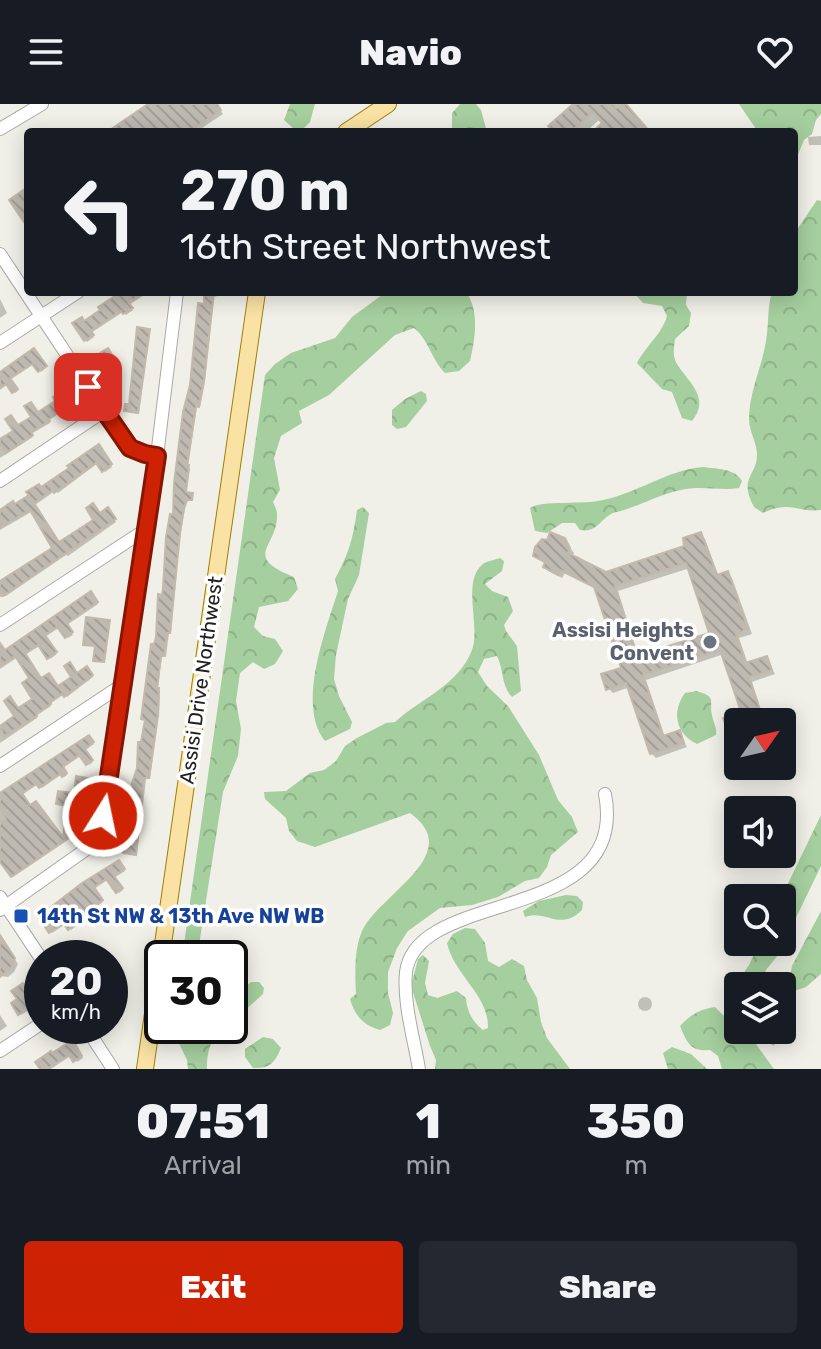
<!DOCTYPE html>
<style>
body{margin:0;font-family:Rubik,sans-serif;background:#242831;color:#f1f3f6;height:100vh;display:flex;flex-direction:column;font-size:30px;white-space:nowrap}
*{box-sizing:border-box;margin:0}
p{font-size:26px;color:#9ea1a6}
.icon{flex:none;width:44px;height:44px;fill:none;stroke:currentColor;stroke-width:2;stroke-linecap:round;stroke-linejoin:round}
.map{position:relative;height:965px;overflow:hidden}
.panel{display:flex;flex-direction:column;background:#171b24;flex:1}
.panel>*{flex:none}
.hud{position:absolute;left:24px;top:24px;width:774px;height:168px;border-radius:8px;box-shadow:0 4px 20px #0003;background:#171b24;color:#f1f3f6;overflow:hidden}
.needle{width:52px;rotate:56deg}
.tools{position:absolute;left:724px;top:604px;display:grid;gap:16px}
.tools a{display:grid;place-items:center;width:72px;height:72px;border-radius:8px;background:#171b24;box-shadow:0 4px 20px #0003;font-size:40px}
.speed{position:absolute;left:24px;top:836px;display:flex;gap:16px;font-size:40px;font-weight:700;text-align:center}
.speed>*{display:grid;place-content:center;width:104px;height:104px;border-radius:50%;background:#171b24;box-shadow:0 4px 20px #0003;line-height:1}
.speed small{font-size:20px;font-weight:400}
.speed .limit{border:4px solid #111;border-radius:12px;background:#fff;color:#111}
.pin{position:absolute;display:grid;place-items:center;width:68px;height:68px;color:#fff;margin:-34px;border-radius:16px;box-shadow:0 4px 12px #0006}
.me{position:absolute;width:88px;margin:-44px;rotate:10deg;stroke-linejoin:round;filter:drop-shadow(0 0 6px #0008)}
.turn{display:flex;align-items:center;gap:28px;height:168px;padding:0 24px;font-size:36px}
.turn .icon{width:104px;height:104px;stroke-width:2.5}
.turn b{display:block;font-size:56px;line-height:68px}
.eta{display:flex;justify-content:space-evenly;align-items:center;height:136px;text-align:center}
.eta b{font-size:48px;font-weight:800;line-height:56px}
.cta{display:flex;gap:16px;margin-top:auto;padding:16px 24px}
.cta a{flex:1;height:92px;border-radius:8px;background:#ce2204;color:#fff;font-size:32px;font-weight:800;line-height:92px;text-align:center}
.cta a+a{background:#242831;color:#f1f3f6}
header{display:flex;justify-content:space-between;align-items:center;height:104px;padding:0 24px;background:#171b24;font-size:36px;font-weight:800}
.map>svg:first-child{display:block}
.forest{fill:url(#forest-crowns)}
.shadow{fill:#0003;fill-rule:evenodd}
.building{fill:url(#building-back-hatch);stroke:#c3b9ab;stroke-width:2;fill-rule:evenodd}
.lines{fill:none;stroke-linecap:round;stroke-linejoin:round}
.minor-casing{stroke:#a8a8a8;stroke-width:14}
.major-casing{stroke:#9b8003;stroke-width:18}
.minor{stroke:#fff;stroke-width:12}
.major{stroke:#fae2a4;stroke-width:16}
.route-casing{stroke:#861603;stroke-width:20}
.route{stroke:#ce2204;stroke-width:14}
.worship-dot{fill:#6b7280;stroke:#fff;stroke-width:3}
.transit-dot{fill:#1a4fb4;stroke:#fff;stroke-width:3}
.labels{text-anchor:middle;stroke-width:7;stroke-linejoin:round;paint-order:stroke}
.worship-label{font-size:20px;font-weight:bold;fill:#5b616d;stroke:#fff;text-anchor:end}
.street-label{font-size:20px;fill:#212121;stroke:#fff}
.transit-label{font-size:20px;font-weight:bold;fill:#164399;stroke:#fff;text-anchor:start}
</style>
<header><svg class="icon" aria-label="menu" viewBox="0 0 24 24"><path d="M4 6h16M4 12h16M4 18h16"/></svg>Navio<svg class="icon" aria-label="heart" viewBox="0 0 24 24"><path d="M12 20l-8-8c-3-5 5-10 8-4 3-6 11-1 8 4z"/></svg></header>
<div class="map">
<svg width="821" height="965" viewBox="0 0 821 965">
<defs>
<pattern id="forest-crowns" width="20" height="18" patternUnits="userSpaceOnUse" patternTransform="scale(2)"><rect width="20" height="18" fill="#a5cf9e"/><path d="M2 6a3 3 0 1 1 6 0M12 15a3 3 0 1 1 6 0" fill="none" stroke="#8eb188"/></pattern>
<pattern id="building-back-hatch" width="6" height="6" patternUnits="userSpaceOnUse" patternTransform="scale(2)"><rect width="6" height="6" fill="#beb9b1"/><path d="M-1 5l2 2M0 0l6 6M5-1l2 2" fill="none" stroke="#a39f98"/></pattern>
</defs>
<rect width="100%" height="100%" fill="#f1f0e8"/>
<!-- forest -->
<g class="forest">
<polygon points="290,0 315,0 310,18 301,27 295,26 284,16"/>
<polygon points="460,0 476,0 481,6 487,28 452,28 452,9"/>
<polygon points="739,0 821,0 821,10 816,16 812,30 804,36 794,60 794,28 758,28"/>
<path d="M817,96L821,97V406C796,409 791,396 763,409L754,403C738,373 757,372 757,351C757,338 749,328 749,315C749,288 762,263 766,237C769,220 767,204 772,188H794V130Z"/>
<path d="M386,188H466C480,207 475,235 470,257L459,267L445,269C431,255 429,236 414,224L395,231L329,291L299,307L302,319L281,332L274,354L280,386L273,398C275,402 277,406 277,411C278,443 241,452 294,473L298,485L288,497L259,503L254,523L263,532L275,535L283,547L275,560L264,565L253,558L240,569L236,597L241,625L238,652L223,688L197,854H182L265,271L275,260L291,249L335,234L352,213Z"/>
<path d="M633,188L687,189L686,201L691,209L689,222L675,235C674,244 672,252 677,260C689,279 711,294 692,317L682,314L672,288L662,285L637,259C646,241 661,232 667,212L662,202L643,199Z"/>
<polygon points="421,287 426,290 427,297 406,323 397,325 392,321 392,306 405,295"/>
<path d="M703,363C716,365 735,364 742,377L739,384C719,387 701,381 681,386C657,391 636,404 613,409C599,416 597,429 580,426L575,419H562L547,429L535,427L530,404C541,396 584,401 603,396C638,389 667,366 703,363Z"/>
<path d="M363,403L369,409L359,471L348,495L336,551L334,575L339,592L352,618L350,625L325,637C296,602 326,525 338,487L335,475C349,449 353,435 357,406Z"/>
<path d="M500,454L504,457L502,467L485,480L492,487L508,493L513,507L504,521L506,527L517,542L521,587L512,593C501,582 504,566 497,552L484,555L478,568L487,582L508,602L539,651L558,696L572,713L578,728L551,751L547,763L539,774L525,777L498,793L472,801L440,804L408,827L397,844L388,868V889L393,909L390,921L380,926C363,921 355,912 350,895L356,890C355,871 354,845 362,827C379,790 467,750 410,709L315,743L297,737L289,727L286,714L265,695L264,688L286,687L310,669L324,666L336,657L345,642L357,634L386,619L395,618C421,594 458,582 472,546C481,523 461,477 483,460C487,457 495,456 500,454Z"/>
<path d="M697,587C717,594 709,594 712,611C713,619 717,622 716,631L697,640C676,630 671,608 685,589Z"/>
<polygon points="821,711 821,762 778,851 766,866 761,882 738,882 738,898 732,886 749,861 760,838 782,838 781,794"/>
<path d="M566,791L577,792L583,798L582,806C560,828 546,805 525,813L523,807L539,797Z"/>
<polygon points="821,807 821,870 806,883 794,887 788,884 792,862"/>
<path d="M465,824L475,825L485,839L488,857L499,863L512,855L524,862L527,876L537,894L541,918L547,934L570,965H435L436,956L430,942L411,882L418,855L423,851L429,857L425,879L428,891L437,894L457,887L466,894C467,908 472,917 483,926L488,924C489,891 454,871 447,839L453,830Z"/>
<polygon points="251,878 259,878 264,884 263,890 230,920 230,894"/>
<path d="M715,903L738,926L753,936L774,965H722L718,952L710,946C691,948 687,939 680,922C690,911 700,905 715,903Z"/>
<path d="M174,922H227C211,933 207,945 207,965H188L187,956L173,927Z"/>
<path d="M263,933L273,935L281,944C275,959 269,965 253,964L245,953V945Z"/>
<polygon points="672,943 691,950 707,965 668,965 663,949"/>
</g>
<!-- shadow -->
<g class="shadow">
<polygon points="152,0 216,0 223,10 196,28 110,28"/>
<polygon points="576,0 624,0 649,28 598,28 605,19 601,14 586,28 556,28"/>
<polygon points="821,32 821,41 809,41 808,33"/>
<polygon points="126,188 149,188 129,201 133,206 126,211 123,208 91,229 94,233 87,238 75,220 84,219"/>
<polygon points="206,188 218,188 218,192 214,193 205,278 200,303 197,303 188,363 190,365 186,390 192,391 193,397 188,396 185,405 180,433 171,530 169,529 166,553 162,552 158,585 160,588 159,612 150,675 146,675 137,751 125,748 147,617 143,615 206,202"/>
<polygon points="0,195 7,209 0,214"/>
<polygon points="149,227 139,310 128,308 126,306 131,303"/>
<polygon points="34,247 46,264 41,268 34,260 10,276 18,287 15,289 8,280 0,286 0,272"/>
<polygon points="63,289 74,305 67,310 64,306 48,317 50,319 31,330 33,333 0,354 0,338 58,297"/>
<polygon points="99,343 112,363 105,368 98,359 58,389 55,387 35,401 60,440 108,406 116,418 68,452 66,451 6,492 0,493 0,479 55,444 33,407 0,426 0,412"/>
<path d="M700,430L705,435L719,473L728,470L732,474L752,530L739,534L748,560L766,554L775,570L752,578L765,618H738V627L733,628L729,624L743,609L724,550L646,576L665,633L679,628L687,643L656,654L651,649L630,583L613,589L608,584L623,565L597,485L565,469L562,474L549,467L545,463L547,460L535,452L564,435L574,449L572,453L606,470L686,444ZM690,464L712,530L639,554L618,487Z"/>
<polygon points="91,490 98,500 67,521 73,531 68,534 60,523 45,533 57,550 50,555 41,541 25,551 42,577 58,584 87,565 93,573 67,593 64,590 50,600 51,602 36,612 37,614 0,639 0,624 17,613 18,607 35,596 32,575 18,553 0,565 0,549"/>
<polygon points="110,518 105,559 96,557 97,543 85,540"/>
<polygon points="88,633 94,640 84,647 93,658 89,661 82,651 63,664 67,671 64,673 62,670 42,684 38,680 22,691 30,704 37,701 64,738 66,721 74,732 13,773 0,752 0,693"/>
<polygon points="88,675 84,718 69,716 69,703 58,700 76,692"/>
<polygon points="119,758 125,767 114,774 123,786 119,789 109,775 94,785 103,798 88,809 90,812 71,826 66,820 52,829 47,808"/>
<polygon points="0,840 8,844 18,860 14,868 8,873 0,872"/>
<polygon points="112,879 123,893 110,901 110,881"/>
<polygon points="36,885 42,898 21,911 13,900"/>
<circle cx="645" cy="900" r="7"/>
<polygon points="0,911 7,922 0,927"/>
<polygon points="768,926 780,930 774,942 763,936"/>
<polygon points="73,941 83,954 77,958 72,951 51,965 42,965"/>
</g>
<!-- building -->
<g class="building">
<polygon points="148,0 217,0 221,6 189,28 107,28"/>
<polygon points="573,0 613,0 616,4 626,0 650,28 592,28 602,19 593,8 571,28 553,28 548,22"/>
<polygon points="28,83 28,124 9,96"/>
<polygon points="121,188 145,188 129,199 133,204 123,210 121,207 91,227 94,231 84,237 72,219 82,213 84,217 100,206 98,203"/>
<polygon points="204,188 214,188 204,276 199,303 196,302 187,361 189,361 186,388 193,389 192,396 187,396 184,403 180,430 170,529 167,529 164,552 161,552 157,584 159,584 158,609 149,674 144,674 136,751 123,749 132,679 137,664 138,638 141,638 145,616 141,615 151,540 154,540 156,533 158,490 162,491 163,484 166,433 170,410 173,411 174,379 183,308 190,281 198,199 204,200"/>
<polygon points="137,223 150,225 138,309 124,307 125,300 129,300"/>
<polygon points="34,244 47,262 38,268 32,260 10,274 18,285 12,289 6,280 0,284 0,268"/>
<polygon points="108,244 119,261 107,270 95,252"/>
<polygon points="63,286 74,303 64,310 61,306 49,315 50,317 31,328 33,331 6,349 0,340 0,335 13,327 5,315 11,311 18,321 31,313 24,302 31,298 38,308 55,297 53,293"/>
<polygon points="99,340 112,360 102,368 96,359 54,389 53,386 34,399 59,438 93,416 86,404 93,399 100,409 108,403 116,415 3,492 0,488 0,477 52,444 30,406 0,423 0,406 13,397 15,400 29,391 26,388 39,380 41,383 69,364 67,362"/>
<path d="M550,428L565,434L570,444L568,449L606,468L684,442L683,434L701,428L717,471L728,467L748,525L736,530L745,559L767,552L772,566L749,573L762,613L738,618V621L727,625L723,614L741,608L720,546L643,571L663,632L680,626L684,639L650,650L626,579L606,586L601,570L621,564L594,483L560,466L558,471L543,463L545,458L533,452L535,443L542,435L547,436ZM686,459L709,529L637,552L615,482Z"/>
<polygon points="91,487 98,498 67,519 73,528 65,534 57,523 45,531 57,548 47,555 38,541 25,549 41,574 49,569 58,582 71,573 64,562 70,558 77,569 87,562 93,571 64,593 62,590 50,598 51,600 36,610 37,612 4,632 0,622 14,612 4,597 10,592 18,604 32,595 22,579 29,574 15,552 0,562 0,539 5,546"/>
<polygon points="86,513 110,516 104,558 93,557 95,542 83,541"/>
<polygon points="89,631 94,638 85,645 93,656 86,661 79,651 63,662 67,669 62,673 60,670 39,684 36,680 22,689 30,701 36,697 63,733 65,717 74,730 11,773 0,758 0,720 6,715 0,706 0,689"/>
<polygon points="76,672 88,674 82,717 65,715 67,702 56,700 58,687 74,689"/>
<polygon points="119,756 125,765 114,772 123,784 116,789 106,775 94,783 103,796 88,806 90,809 68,826 63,819 49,829 36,809 45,802 47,806 82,779"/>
<polygon points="0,831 15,854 11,864 0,873"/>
<polygon points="23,879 29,887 36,882 42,896 18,911 11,899 17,895 11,887"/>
<polygon points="74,938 82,952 73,958 69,951 47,965 40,965 35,958 51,947 52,949 68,939 69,941"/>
</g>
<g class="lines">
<!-- minor casing -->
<g class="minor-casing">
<g id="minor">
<polyline points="0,25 42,0"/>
<polyline points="0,150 124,337 135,347 157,352"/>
<polyline points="0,239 78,188"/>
<polyline points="0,377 104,307"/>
<polyline points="0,521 145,426"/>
<polyline points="0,662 122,581"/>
<polyline points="0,793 42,856"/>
<polyline points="0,806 88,744 98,728 103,712 157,352 177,188"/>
<polyline points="85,922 113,965"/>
<polyline points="0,947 42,919"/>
<path d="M419,965C414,935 403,899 406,868C417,783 630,822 605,690"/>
</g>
</g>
<!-- major casing -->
<g class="major-casing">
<g id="major">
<polyline points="346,28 388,0"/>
<polyline points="145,965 257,188"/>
</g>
</g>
<!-- minor -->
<use href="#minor" class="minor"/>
<!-- major -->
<use href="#major" class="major"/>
</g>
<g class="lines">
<!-- route casing -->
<g class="route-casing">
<polyline id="route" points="88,283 130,344 145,350 157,352 103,712"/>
</g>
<!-- route -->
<use href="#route" class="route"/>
</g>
<!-- markers -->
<circle class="worship-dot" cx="710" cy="538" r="8"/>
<rect class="transit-dot" x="13" y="804" width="16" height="16" rx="4"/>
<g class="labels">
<!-- worship labels -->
<g class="worship-label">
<text x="694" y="533">Assisi Heights<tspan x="694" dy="23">Convent</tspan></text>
</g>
<!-- street labels -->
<g class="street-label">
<text transform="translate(201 576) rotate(-82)" y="7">Assisi Drive Northwest</text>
</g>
<!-- transit labels -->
<g class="transit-label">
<text x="37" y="819">14th St NW &amp; 13th Ave NW WB</text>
</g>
</g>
</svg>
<div class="tools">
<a><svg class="needle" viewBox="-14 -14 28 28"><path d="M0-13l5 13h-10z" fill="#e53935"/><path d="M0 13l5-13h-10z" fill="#9ea1a6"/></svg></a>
<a><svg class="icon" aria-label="sound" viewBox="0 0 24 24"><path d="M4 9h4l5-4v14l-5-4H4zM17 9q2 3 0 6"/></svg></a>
<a><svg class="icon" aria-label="search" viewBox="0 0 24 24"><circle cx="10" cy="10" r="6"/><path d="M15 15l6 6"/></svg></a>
<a><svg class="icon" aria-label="layers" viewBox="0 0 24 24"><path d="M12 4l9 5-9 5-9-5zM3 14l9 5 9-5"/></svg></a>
</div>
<div class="speed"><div>20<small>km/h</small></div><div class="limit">30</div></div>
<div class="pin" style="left:88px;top:283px;background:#d93025"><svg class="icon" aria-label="arrive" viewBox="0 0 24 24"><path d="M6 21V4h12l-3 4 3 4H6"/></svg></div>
<svg class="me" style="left:103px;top:712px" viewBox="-20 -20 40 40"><circle r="17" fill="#ce2204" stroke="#fff" stroke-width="3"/><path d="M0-11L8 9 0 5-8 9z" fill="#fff"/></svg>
<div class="hud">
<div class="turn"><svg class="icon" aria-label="left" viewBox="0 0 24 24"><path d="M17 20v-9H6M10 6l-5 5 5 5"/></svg><div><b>270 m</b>16th Street Northwest</div></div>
</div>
</div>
<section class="panel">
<div class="eta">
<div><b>07:51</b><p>Arrival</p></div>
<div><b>1</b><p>min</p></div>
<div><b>350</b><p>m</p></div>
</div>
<div class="cta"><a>Exit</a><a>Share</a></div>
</section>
